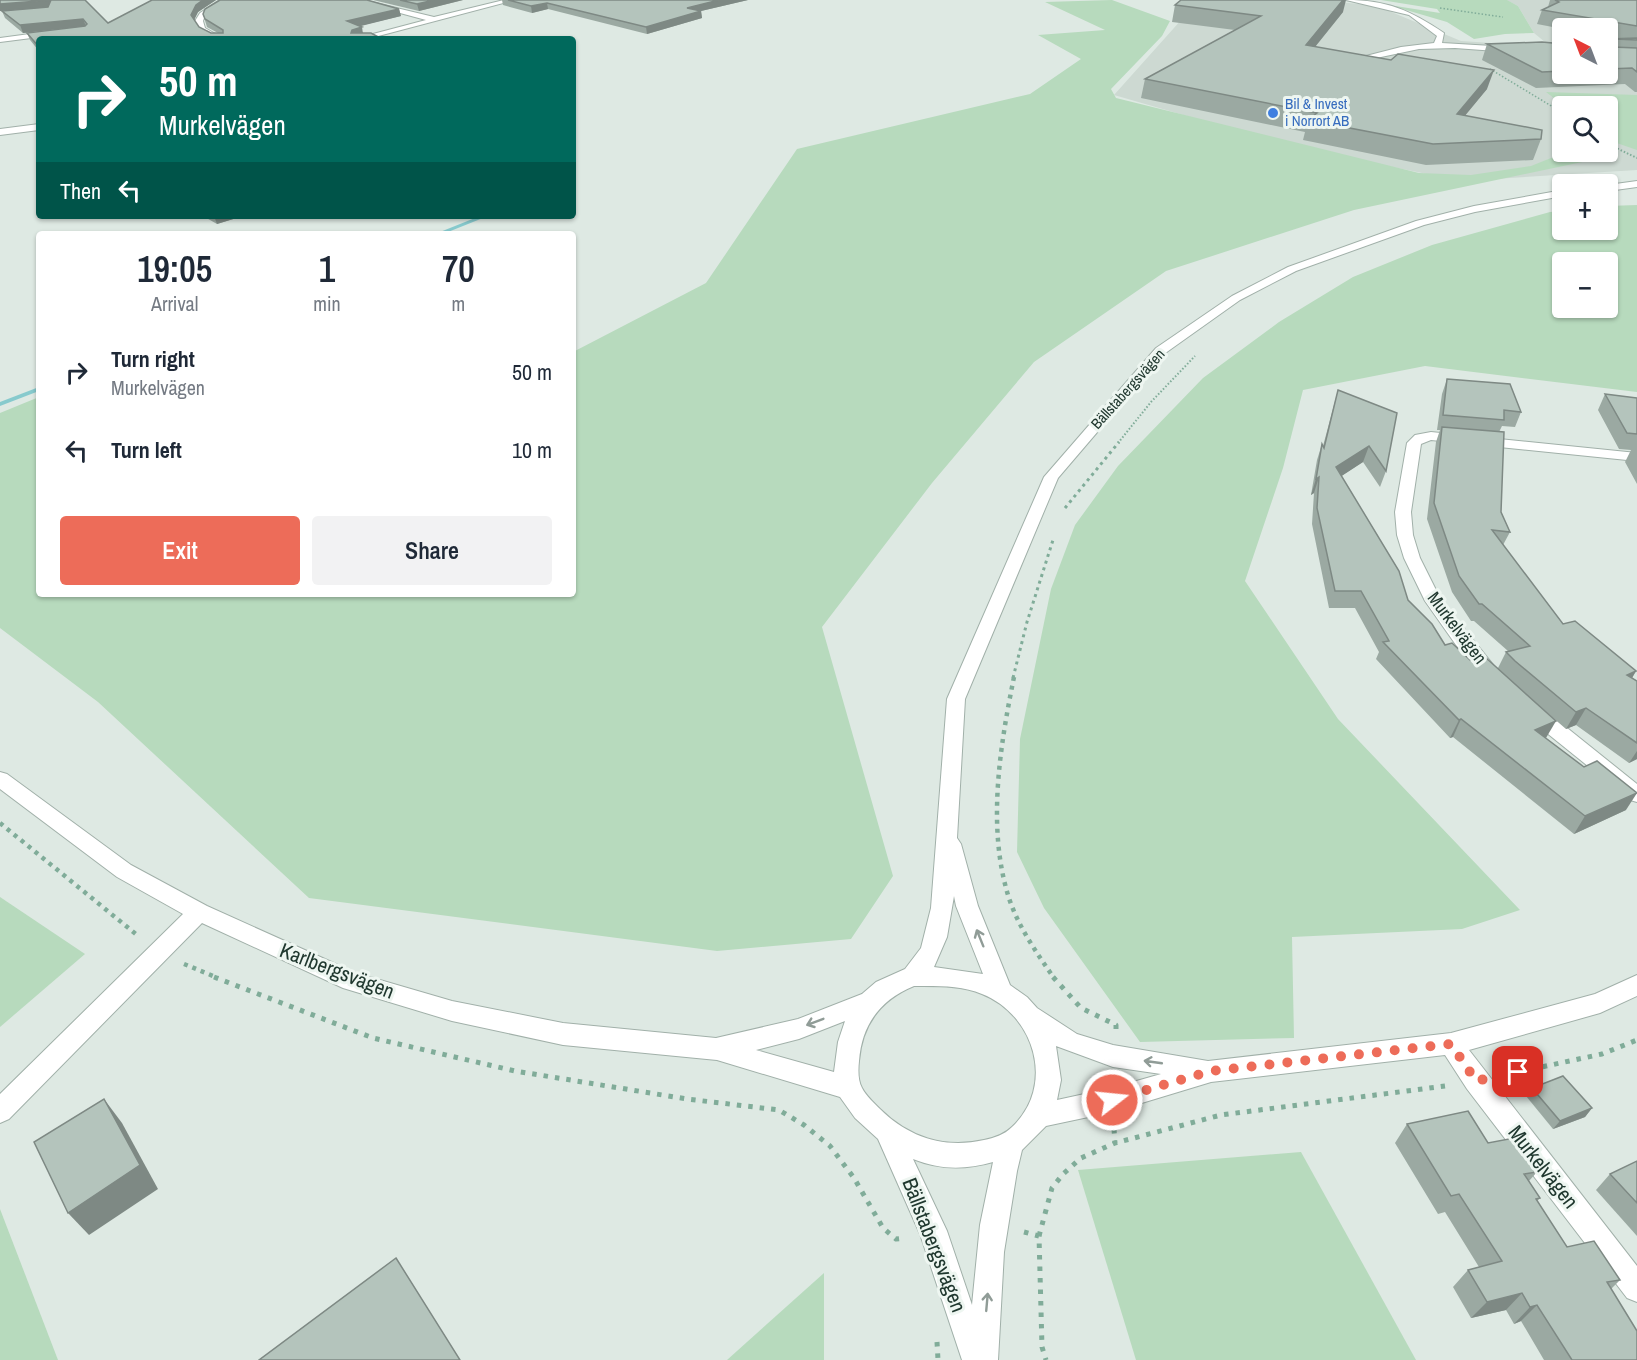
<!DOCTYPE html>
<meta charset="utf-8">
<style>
body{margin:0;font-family:"Archivo Narrow",sans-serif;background:#f2f2f3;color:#1f2937;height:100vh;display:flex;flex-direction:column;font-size:22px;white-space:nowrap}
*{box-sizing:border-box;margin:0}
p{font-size:20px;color:#747a83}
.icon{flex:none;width:33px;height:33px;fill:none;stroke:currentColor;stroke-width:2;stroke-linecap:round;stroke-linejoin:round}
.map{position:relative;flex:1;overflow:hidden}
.sheet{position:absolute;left:36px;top:231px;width:540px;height:366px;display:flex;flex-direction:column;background:#fff;border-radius:6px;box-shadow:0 2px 4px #0004}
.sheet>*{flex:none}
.banner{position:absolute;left:36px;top:36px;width:540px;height:183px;border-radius:6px;box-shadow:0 2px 4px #0004;background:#00695c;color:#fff;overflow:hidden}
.needle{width:39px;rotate:318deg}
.fabs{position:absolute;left:1552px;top:18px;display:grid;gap:12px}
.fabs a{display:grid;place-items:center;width:66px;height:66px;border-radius:6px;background:#fff;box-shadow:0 2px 4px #0004;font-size:30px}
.pin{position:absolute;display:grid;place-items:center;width:51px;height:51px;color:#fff;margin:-26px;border-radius:12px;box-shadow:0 3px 9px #0006}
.me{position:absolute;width:66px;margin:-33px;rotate:74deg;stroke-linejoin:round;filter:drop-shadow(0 0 4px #0008)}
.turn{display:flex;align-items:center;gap:21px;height:126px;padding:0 24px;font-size:27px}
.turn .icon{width:78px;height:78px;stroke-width:2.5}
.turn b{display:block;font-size:42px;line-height:51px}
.then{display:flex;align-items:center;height:57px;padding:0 24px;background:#0003;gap:12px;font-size:22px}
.eta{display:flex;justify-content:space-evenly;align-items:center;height:102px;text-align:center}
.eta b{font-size:36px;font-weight:600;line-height:42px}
.primary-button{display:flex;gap:12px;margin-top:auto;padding:12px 24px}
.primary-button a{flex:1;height:69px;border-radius:6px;background:#ed6c59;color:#fff;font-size:24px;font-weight:600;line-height:69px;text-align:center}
.primary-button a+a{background:#f2f2f3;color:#1f2937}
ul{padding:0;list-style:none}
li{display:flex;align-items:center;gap:18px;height:78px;padding:0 24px}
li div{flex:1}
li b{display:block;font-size:22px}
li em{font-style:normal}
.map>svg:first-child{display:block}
.built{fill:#cdd9d2;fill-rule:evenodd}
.green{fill:#b7dabd;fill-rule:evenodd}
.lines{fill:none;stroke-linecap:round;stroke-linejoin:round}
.stream{fill:#87cacd;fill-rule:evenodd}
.minor-casing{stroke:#a1b0a9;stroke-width:2}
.path-far4{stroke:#80ac99;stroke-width:1.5;stroke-dasharray:1.5 2;stroke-linecap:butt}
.path-far3{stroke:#80ac99;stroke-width:2;stroke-dasharray:1.5 2;stroke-linecap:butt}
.path-far2{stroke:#80ac99;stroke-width:3;stroke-dasharray:3 4;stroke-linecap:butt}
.path-far1{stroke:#80ac99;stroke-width:4.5;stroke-dasharray:4 5;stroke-linecap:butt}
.path{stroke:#80ac99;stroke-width:5;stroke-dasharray:4.5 7;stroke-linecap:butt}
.minor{fill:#fff;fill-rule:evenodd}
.wall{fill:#9ba9a2}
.shaded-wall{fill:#7e8984}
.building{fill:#b4c4bc;stroke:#7e8984;stroke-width:1.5}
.oneway{stroke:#909c97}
.route{stroke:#ed6c59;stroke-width:10;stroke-dasharray:0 18}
.shop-dot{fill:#3f7fe0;stroke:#eef6f1;stroke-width:2}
.labels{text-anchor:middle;stroke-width:6;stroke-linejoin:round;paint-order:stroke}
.far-shop-label{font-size:15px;fill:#366cbe;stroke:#eef6f1;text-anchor:start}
.far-street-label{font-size:15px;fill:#20382f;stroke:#eef6f1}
.street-label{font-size:18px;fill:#20382f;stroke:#eef6f1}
.near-street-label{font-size:21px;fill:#20382f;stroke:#eef6f1}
</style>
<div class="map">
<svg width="1637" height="1360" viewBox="0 0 1637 1360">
<rect width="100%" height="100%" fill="#dee9e3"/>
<!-- built -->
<path class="built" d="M1199,0H1321L1377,6L1461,41L1551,47L1534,33L1518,6L1506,0H1637V170L1461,181L1295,147L1114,95ZM1563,28H1608V74H1563ZM1563,106H1608V152H1563Z"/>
<!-- green -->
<g class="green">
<polygon points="1112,0 1170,21 1162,36 1111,89 1116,98 1419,173 1471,175 1531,166 1566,152 1584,152 1598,156 1587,161 1354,210 1166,271 1034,362 932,483 822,627 893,876 851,939 717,951 309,898 98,702 0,628 0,413 39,397 39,594 573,594 573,352 706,283 797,149 1030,94 1081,59 1038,35 1105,30 1045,2"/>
<polygon points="1381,0 1507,0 1518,6 1534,33 1505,34 1474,39 1447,22 1389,5 1440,13 1437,9"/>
<polygon points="1546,92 1637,95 1637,150 1608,140 1608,106 1564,106"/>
<path d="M1637,205V392L1425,366L1303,390L1283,468L1245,581L1338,719L1520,910L1462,929L1292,937L1294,1038L1140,1042L1044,908L1017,852L1020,739L1051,589L1075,525L1118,466L1203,378L1279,322L1353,277L1432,245L1550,212L1563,211V230H1608V206ZM1608,262V308H1563V262Z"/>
<polygon points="0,897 85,954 0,1027"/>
<polygon points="1301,1152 1416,1360 1136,1360 1078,1170"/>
<polygon points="0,1209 58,1360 0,1360"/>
<polygon points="824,1273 824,1360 727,1360"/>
</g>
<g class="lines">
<!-- stream -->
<g class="stream">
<polygon points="480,216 488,216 443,234 435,234"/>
<polygon points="39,387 39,391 0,406 0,402"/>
</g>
<!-- minor casing -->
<g class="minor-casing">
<g id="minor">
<path d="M220,0H228L205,15L203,21L205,28L224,39C210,39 200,34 195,21L200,13Z"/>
<polygon points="352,0 363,0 434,17 504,0 515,0 367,39 354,39 426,20"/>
<path d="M1346,0C1387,0 1410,10 1444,33L1442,43L1492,46L1514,50L1510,52L1455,48L1419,49L1362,61V57L1401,47L1434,43L1437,36L1409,15Z"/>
<polygon points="52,31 55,35 0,42 0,38"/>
<polygon points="39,124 39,130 0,135 0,129"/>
<polygon points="1637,181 1637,187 1608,191 1608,185"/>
<path d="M1563,190V196L1475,212L1424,225L1296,271L1240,300L1164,354L1058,478L965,699L957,838L961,844L978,906L1010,985L1027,997L1037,1008L1077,1034L1113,1045L1208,1061L1451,1033L1595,994L1637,975V996L1600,1013L1469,1050L1637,1266V1302L1627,1298L1467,1089L1445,1055L1211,1082L1112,1112L1046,1126L1022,1150L1017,1171L1004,1252L998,1360H962L920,1234L878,1139L855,1118L840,1097L717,1060L563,1045L452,1021L343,988L202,923L9,1119L0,1123V1094L183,914L117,877L0,789V772L7,774L131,865L207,906L356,973L452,1001L563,1023L716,1038L798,1019L862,994L876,982L905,969L921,948L931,908L947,699L1044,477L1156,348L1232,296L1288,267L1416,221L1474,206ZM954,896L956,906L983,974L934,967L947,937ZM914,986C936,986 961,985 982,994C1035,1015 1056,1086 1012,1127C1004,1135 994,1138 984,1140C944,1149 908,1137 880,1109C874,1103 866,1096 862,1088C858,1081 858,1070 859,1061C862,1024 880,1000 914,986ZM845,1021L838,1042L834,1072L756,1050L799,1039ZM1056,1046L1113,1067L1161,1074L1112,1088L1057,1100L1061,1080ZM913,1159C940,1170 965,1170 993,1162L980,1225L972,1305L947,1231Z"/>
<polygon points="1431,432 1637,453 1637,461 1431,440 1421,444 1411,512 1413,535 1420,558 1441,600 1502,676 1499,680 1487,680 1456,645 1425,601 1404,558 1397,535 1395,512 1407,443 1415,435"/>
<polygon points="1534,706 1541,707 1637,784 1637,802 1630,800 1527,717 1525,712 1527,707"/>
</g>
</g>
<!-- path-far4 -->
<g class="path-far4">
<polyline points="1440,8 1503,17"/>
<polyline points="1490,69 1563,113"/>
</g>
<!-- path-far3 -->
<g class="path-far3">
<polyline points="1608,144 1637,158"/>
<polyline points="1118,443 1151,402 1195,356"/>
</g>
<!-- path-far2 -->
<g class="path-far2">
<polyline points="1065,508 1119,442"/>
<polyline points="1013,678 1027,622 1053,540"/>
</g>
<!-- path-far1 -->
<g class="path-far1">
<path d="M1014,677C1000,746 987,826 1008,895C1017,925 1036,952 1054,978"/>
<polyline points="0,823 137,935"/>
<polyline points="184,964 218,978"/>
</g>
<!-- path -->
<g class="path">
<polyline points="214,977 373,1038 515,1071 687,1099 779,1110 804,1125 830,1146 854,1178 883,1228 896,1239 905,1238"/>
<polyline points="1053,977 1081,1008 1116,1025 1116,1029"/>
<polyline points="1509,1074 1602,1054 1637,1040"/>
<polyline points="1114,1129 1115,1143"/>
<polyline points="1024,1232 1039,1236 1042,1347 1046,1360"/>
<polyline points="1039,1236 1052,1188 1063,1174 1081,1158 1115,1143 1221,1115 1445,1086"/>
<polyline points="937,1342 938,1360"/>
</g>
<!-- minor -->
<use href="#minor" class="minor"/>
</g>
<!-- wall -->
<g class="wall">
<polygon points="0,0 108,23 152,0 216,0 198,12 194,20 199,27 211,33 218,33 207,27 203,14 399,9 401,16 359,26 363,33 39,39 39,51 30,40 27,33 85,26 23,33 5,18 2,11 0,11"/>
<polygon points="373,0 463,0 419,11"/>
<polygon points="502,0 748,0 701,11 702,18 647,34 548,9 532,13 503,5"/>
<polygon points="1550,0 1637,0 1637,92 1635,92 1625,84 1536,88 1482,60 1487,44 1563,44 1563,74 1608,74 1608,39 1616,39 1608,37 1608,28 1563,29 1537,24 1542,10 1548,7"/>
<polygon points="1175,5 1343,12 1315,47 1487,89 1465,115 1541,139 1533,160 1426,165 1303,140 1305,132 1141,98 1145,79 1235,30 1172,22"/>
<polygon points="203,216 243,216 217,224"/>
<polygon points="1447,379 1521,412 1515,427 1502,426 1499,432 1501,512 1510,532 1503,545 1563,624 1636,671 1632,678 1637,681 1637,759 1629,763 1576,725 1566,729 1544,710 1546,738 1626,810 1574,834 1453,737 1450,738 1376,659 1379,652 1355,608 1329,608 1312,524 1314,493 1311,495 1317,460 1322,444 1323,446 1338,390 1386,471 1380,487 1363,462 1341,476 1408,600 1445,645 1470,660 1498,668 1506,652 1508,651 1474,621 1471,621 1452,592 1427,519 1436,442 1440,430 1437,430 1442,394"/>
<polygon points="1605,394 1637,398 1637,484 1625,462 1631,450 1619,449 1598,410"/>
<polygon points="1532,1088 1592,1108 1585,1117 1553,1129 1526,1096"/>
<polygon points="1407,1124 1488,1143 1537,1172 1529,1181 1540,1198 1537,1201 1567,1247 1620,1280 1611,1289 1637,1360 1544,1360 1521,1321 1514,1324 1506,1310 1471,1318 1453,1287 1468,1270 1479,1267 1445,1212 1438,1214 1395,1143"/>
<polygon points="1637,1161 1637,1236 1596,1190 1610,1174"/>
</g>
<!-- shaded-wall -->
<g class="shaded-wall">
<polygon points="51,0 53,7 0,11 0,4"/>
<polygon points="203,0 216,0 198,12 193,22 191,15 196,5"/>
<polygon points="434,0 463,0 419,11 417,4"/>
<polygon points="719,0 748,0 701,11 702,18 647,34 646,27 687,8"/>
<polygon points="1343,0 1346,0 1343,12 1302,63 1306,45"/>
<polygon points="547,3 548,9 532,13 531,6"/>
<polygon points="399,9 401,16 349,29 347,21"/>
<polygon points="83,19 86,26 23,33 20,25"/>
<polygon points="362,27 363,34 351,33 352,30"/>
<polygon points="1494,70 1487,89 1450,134 1457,114"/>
<polygon points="214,216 243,216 217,224"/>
<polygon points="1369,446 1363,462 1331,483 1336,467"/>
<polygon points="1319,477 1314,493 1311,495 1316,479"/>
<polygon points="1636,671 1626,688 1627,675"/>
<polygon points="1586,708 1576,725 1566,729 1576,712"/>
<polygon points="1461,719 1453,737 1450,738 1459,720"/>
<polygon points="1556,721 1546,738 1535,730"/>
<polygon points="1637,751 1637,759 1629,763"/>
<polygon points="1637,793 1626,810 1574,834 1585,816"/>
<polygon points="104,1099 122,1123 158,1189 89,1235 68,1213"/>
<polygon points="1592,1108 1585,1117 1553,1129 1560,1121"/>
<polygon points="1522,1293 1506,1310 1471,1318 1487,1302"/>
<polygon points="1537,1305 1521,1321 1514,1324 1530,1307"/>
</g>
<!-- building -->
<g class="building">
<polygon points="0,0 85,0 108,23 152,0 203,0 196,5 191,15 199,27 211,33 223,33 223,30 205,19 203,14 205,9 220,0 367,0 399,9 347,21 362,27 352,30 351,33 371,33 382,39 39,39 39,47 27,33 85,26 87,24 83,19 20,25 2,11 48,7 51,0 0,4"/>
<polygon points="400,0 434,0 417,4"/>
<polygon points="508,0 719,0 687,8 701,11 646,27 547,3 531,6"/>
<polygon points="1181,0 1343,0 1306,45 1391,60 1398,54 1494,70 1457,114 1542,130 1541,139 1433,144 1308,120 1317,113 1145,79 1261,16 1175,5"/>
<polygon points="1555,0 1637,0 1637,26 1542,10 1559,2"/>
<polygon points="1637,38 1637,40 1614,39 1613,47 1637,48 1637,72 1632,68 1608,69 1608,39"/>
<polygon points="1542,42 1563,44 1563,71 1542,72 1487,44"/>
<polygon points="1447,379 1510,384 1521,412 1504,410 1504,420 1443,415"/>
<polygon points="1338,390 1397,413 1386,471 1369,446 1336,467 1399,571 1408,600 1432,624 1445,645 1452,643 1470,660 1485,657 1556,721 1535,730 1584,767 1597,761 1637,793 1585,816 1461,719 1459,720 1383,642 1389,641 1361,591 1335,591 1317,508 1319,477 1316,479 1322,444 1324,448"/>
<polygon points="1605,394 1637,398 1637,434 1627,433"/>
<polygon points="1442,427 1504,432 1501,512 1510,532 1492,530 1563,624 1575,621 1636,671 1627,675 1637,681 1637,743 1586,708 1576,712 1515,661 1506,652 1530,646 1482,604 1479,604 1459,576 1434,503"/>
<polygon points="1563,1076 1592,1108 1560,1121 1532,1088"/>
<polygon points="104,1099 140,1165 68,1213 34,1142"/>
<polygon points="1468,1111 1488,1143 1514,1138 1537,1172 1524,1174 1540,1198 1536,1199 1567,1247 1594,1241 1620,1280 1607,1282 1637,1331 1637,1360 1572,1360 1537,1305 1530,1307 1522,1293 1487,1302 1468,1270 1502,1261 1459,1194 1451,1196 1407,1124"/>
<polygon points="1637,1161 1637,1203 1610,1174"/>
<polygon points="396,1258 460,1360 259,1360"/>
</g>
<!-- one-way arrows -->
<defs><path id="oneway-shaft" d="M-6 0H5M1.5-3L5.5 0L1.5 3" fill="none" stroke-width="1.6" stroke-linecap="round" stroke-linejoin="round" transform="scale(1.5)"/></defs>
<g class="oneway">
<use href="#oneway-shaft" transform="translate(980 938) rotate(-112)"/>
<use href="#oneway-shaft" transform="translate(815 1022) rotate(159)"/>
<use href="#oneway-shaft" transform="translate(1153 1062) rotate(-172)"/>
<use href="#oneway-shaft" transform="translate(987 1302) rotate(-85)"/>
</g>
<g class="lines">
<!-- route -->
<polyline class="route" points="1112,1100 1211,1071 1451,1044 1476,1081 1518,1072"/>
</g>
<!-- markers -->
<circle class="shop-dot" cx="1273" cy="113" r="6"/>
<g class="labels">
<!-- far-shop labels -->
<g class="far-shop-label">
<text x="1285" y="109">Bil &amp; Invest<tspan x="1285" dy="17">i Norrort AB</tspan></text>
</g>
<!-- far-street labels -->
<g class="far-street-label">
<text transform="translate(1128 389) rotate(-48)" y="5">Bällstabergsvägen</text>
</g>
<!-- street labels -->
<g class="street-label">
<text transform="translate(1457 628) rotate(53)" y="6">Murkelvägen</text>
</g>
<!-- near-street labels -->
<g class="near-street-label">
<text transform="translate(337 971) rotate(21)" y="7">Karlbergsvägen</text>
<text transform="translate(1543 1167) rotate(52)" y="7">Murkelvägen</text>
<text transform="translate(934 1245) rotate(69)" y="7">Bällstabergsvägen</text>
</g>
</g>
</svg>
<div class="fabs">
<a><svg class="needle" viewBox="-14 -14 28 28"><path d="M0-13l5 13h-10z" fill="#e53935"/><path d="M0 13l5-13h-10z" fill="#747a83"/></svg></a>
<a><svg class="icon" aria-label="search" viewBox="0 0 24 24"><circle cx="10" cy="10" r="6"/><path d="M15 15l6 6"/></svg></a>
<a>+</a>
<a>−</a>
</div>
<div class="pin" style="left:1518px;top:1072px;background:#d93025"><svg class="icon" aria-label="arrive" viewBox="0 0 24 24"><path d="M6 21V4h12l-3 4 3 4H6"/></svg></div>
<svg class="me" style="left:1112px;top:1100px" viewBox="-20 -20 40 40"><circle r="17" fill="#ed6c59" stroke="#fff" stroke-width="3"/><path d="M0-11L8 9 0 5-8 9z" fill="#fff"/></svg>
<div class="banner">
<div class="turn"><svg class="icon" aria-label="right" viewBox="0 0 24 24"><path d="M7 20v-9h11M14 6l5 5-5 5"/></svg><div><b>50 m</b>Murkelvägen</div></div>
<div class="then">Then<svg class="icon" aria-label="left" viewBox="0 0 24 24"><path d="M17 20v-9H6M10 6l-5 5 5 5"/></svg></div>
</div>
<section class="sheet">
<div class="eta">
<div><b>19:05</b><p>Arrival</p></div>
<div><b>1</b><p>min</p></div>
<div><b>70</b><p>m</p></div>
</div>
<ul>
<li><svg class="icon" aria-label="right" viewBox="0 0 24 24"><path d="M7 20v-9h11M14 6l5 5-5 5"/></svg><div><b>Turn right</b><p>Murkelvägen</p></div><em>50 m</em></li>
<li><svg class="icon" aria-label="left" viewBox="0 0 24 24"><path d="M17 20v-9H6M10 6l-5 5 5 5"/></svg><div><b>Turn left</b></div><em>10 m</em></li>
</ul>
<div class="primary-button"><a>Exit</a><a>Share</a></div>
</section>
</div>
